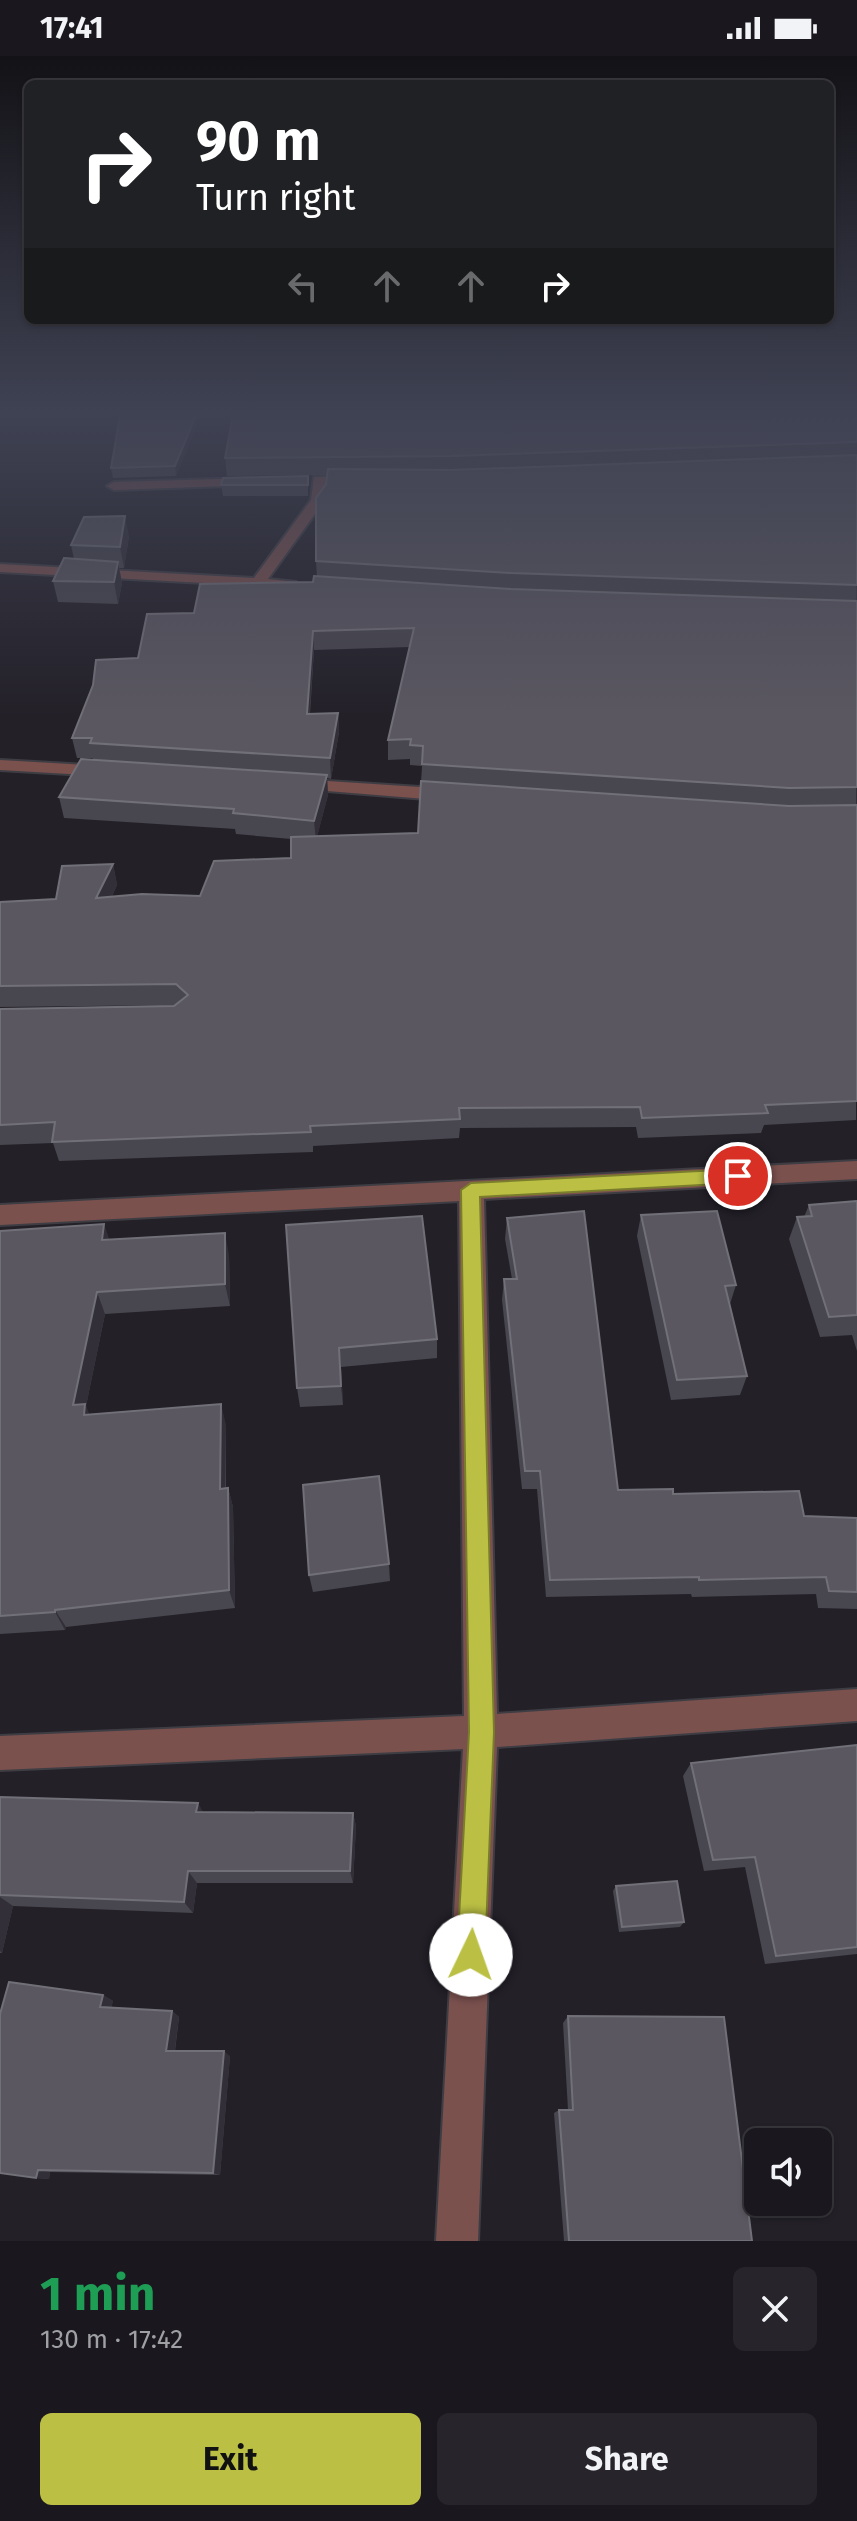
<!DOCTYPE html>
<meta charset="utf-8">
<style>
body{margin:0;font-family:"Fira Sans",sans-serif;background:#27252b;color:#f1f3f6;height:100vh;display:flex;flex-direction:column;font-size:30px;white-space:nowrap}
*{box-sizing:border-box;margin:0}
p{font-size:26px;color:#9fa0a4}
.icon{flex:none;width:44px;height:44px;fill:none;stroke:currentColor;stroke-width:2;stroke-linecap:round;stroke-linejoin:round}
.map{position:relative;height:2185px;overflow:hidden}
.drawer{display:flex;flex-direction:column;background:#1a181e;flex:1}
.drawer>*{flex:none}
.top-card{position:absolute;left:24px;top:24px;width:810px;height:244px;border-radius:12px;box-shadow:0 2px 6px #0004,0 0 0 2px #38373c;background:#202124;color:#fff;overflow:hidden}
.fabs{position:absolute;left:744px;top:2072px;display:grid;gap:16px}
.fabs a{display:grid;place-items:center;width:88px;height:88px;border-radius:12px;background:#1a181e;box-shadow:0 2px 6px #0004,0 0 0 2px #38373c;font-size:40px}
.pin{position:absolute;display:grid;place-items:center;width:68px;height:68px;color:#fff;margin:-34px;border:4px solid #fff;border-radius:50%;box-shadow:0 2px 8px #0007}
.me{position:absolute;width:88px;margin:-44px;rotate:3deg;stroke-linejoin:round;filter:drop-shadow(0 0 6px #0008)}
.turn{display:flex;align-items:center;gap:28px;height:168px;padding:0 40px;font-size:36px}
.turn .icon{width:104px;height:104px;stroke-width:2.5}
.turn b{display:block;font-size:56px;line-height:68px}
.lanes{display:flex;align-items:center;height:76px;padding:0 40px;background:#0003;justify-content:center;gap:40px;direction:ltr}
.lanes .off{opacity:.35}
.round{display:grid;place-items:center;flex:none;width:84px;height:84px;border-radius:12px;background:#27252b}
.headline{display:flex;align-items:center;justify-content:space-between;height:136px;padding:0 40px}
h1{font-size:48px;font-weight:700;line-height:60px;color:#1e9e55}
.cta{display:flex;gap:16px;margin-top:auto;padding:16px 40px}
.cta a{flex:1;height:92px;border-radius:12px;background:#bbc044;color:#111;font-size:32px;font-weight:700;line-height:92px;text-align:center}
.cta a+a{background:#27252b;color:#f1f3f6}
.status{display:flex;justify-content:space-between;align-items:center;height:56px;padding:0 40px;background:#1a181e;direction:ltr}
.status svg{height:22px;fill:currentColor}
.map>svg:first-child{display:block}
.lines{fill:none;stroke-linecap:round;stroke-linejoin:round}
.street-casing{stroke:#3f3d44;stroke-width:4}
.street{fill:#7b514e;fill-rule:evenodd}
.wall{fill:#48464e;fill-rule:evenodd}
.shaded-wall{fill:#322f38}
.building{fill:#5a5760;stroke:#716f77;stroke-width:2}
.route{fill:#bbc044;stroke:#7a7d2c;stroke-width:2}
</style>
<div class="status"><b>17:41</b><svg viewBox="0 0 49 12"><path d="M0 12V9h3v3zM5 12V6h3v6zM10 12V3h3v9zM15 12V0h3v12zM26 1h20v11H26zM47 4h2v5h-2z"/></svg></div>
<div class="map">
<svg width="857" height="2185" viewBox="0 0 857 2185">
<rect width="100%" height="100%" fill="#232028"/>
<g class="lines">
<!-- street casing -->
<g class="street-casing">
<g id="street">
<polygon points="359,420 366,424 364,427 326,428 325,444 268,523 296,526 296,532 0,516 0,508 254,522 311,444 314,421"/>
<polygon points="253,422 260,426 258,429 114,434 107,430 114,426"/>
<polygon points="0,704 104,710 113,715 104,720 0,714"/>
<polygon points="296,723 451,733 460,739 451,745 290,732 290,724"/>
<polygon points="857,1105 857,1123 484,1143 497,1658 857,1633 857,1665 497,1691 478,2185 436,2185 463,1693 0,1714 0,1680 464,1660 459,1145 0,1169 0,1149"/>
</g>
</g>
<!-- street -->
<use href="#street" class="street"/>
</g>
<!-- wall -->
<g class="wall">
<polygon points="121,354 203,354 176,420 113,422 111,412"/>
<path d="M857,354L856,1064L764,1069L761,1077L638,1082L636,1071L460,1072L459,1082L313,1090V1096L59,1105L53,1087L0,1089V953L175,949L0,951V846L56,843L113,808L117,829L112,840H200L291,802V783L236,778L235,773L64,762L59,741L93,703V702H77L72,682L138,602L194,557L313,526L317,521L316,505L327,419L227,420L225,402ZM410,591L388,684V704L410,703V709L422,710L418,777L317,780L328,739L327,722L331,723L339,676L338,657L310,658L314,594Z"/>
<polygon points="308,420 308,440 223,440 221,429"/>
<polygon points="129,480 124,512 119,512 122,527 118,548 58,546 53,525 74,503 71,489"/>
<polygon points="857,1145 857,1295 852,1279 820,1281 789,1183 797,1161 804,1161 809,1149"/>
<polygon points="641,1159 736,1229 730,1248 747,1320 740,1339 671,1344 637,1180"/>
<polygon points="422,1160 437,1283 437,1302 341,1311 343,1349 300,1351 297,1332"/>
<polygon points="507,1162 618,1434 673,1438 804,1460 857,1462 857,1553 818,1552 816,1538 692,1541 691,1538 546,1541 537,1433 522,1433 502,1244 504,1223 512,1223 505,1183"/>
<polygon points="0,1175 109,1184 229,1199 230,1250 105,1258 86,1350 89,1359 226,1369 226,1432 228,1432 233,1451 235,1552 66,1571 65,1574 0,1578"/>
<polygon points="389,1508 390,1525 313,1536 309,1519"/>
<polygon points="857,1689 857,1898 765,1908 745,1811 704,1815 683,1720 691,1707"/>
<polygon points="0,1741 203,1756 353,1757 356,1770 353,1827 197,1827 193,1857 13,1850 2,1897 0,1897"/>
<polygon points="616,1830 684,1866 680,1871 619,1876 613,1835"/>
<polygon points="103,1939 113,1945 111,1952 172,1955 179,1961 175,1995 230,2000 220,2119 50,2116 49,2123 36,2122"/>
<polygon points="568,1960 752,2185 564,2185 554,2057 559,2054 568,2054 563,1967"/>
</g>
<!-- shaded-wall -->
<g class="shaded-wall">
<polygon points="198,354 203,354 176,420 175,410"/>
<polygon points="125,460 129,480 124,512 120,491"/>
<polygon points="118,506 122,527 118,548 114,526"/>
<polygon points="313,575 314,594 308,678 307,658"/>
<polygon points="338,657 339,676 331,723 330,702"/>
<polygon points="327,719 328,739 316,785 314,765"/>
<polygon points="113,808 117,829 101,862 96,842"/>
<polygon points="104,1168 112,1191 102,1184"/>
<polygon points="225,1177 229,1199 230,1250 225,1228"/>
<polygon points="97,1236 105,1258 86,1350 94,1369 73,1349"/>
<polygon points="339,1292 341,1311 343,1349 341,1330"/>
<polygon points="221,1348 226,1369 225,1452 220,1433"/>
<polygon points="228,1432 233,1451 235,1552 229,1534"/>
<polygon points="55,1554 66,1571 65,1574 55,1556"/>
<polygon points="198,1747 206,1761 196,1756"/>
<polygon points="353,1757 356,1770 353,1827 350,1815"/>
<polygon points="188,1815 197,1827 193,1857 184,1846"/>
<polygon points="0,1841 13,1850 2,1897 0,1895"/>
<polygon points="103,1939 113,1945 110,1957 100,1951"/>
<polygon points="172,1955 179,1961 174,2000 166,1995"/>
<polygon points="224,1995 230,2000 220,2119 213,2117"/>
<polygon points="38,2114 50,2116 49,2123 36,2122"/>
</g>
<!-- building -->
<g class="building">
<polygon points="121,354 198,354 175,410 111,412"/>
<polygon points="234,354 857,354 857,386 451,400 225,402"/>
<polygon points="857,399 857,529 511,517 316,505 316,442 326,428 328,413 451,414"/>
<polygon points="308,420 308,429 221,429 223,422"/>
<polygon points="125,460 120,491 71,489 84,461"/>
<polygon points="64,502 118,506 114,526 53,525"/>
<polygon points="314,520 511,533 857,545 857,731 789,732 422,708 423,690 410,689 411,683 388,684 414,572 313,575 307,658 338,657 330,702 90,687 92,682 72,682 93,629 96,604 138,602 147,558 194,557 200,528 313,526"/>
<polygon points="81,703 327,719 314,765 233,757 234,753 59,741"/>
<polygon points="421,725 789,750 857,749 857,1045 765,1049 768,1057 642,1062 640,1051 459,1052 460,1063 310,1070 311,1076 52,1086 55,1066 0,1069 0,953 174,950 188,939 176,928 0,930 0,846 56,843 62,810 113,808 96,842 142,838 200,840 214,805 291,802 291,781 418,777"/>
<polygon points="857,1145 857,1259 829,1261 797,1161 812,1160 809,1149"/>
<polygon points="584,1155 618,1434 673,1433 673,1438 799,1435 804,1460 857,1462 857,1536 829,1535 826,1521 699,1524 699,1521 550,1524 540,1415 525,1415 504,1223 517,1223 507,1162"/>
<polygon points="717,1155 736,1229 725,1230 747,1320 677,1324 641,1159"/>
<polygon points="422,1160 437,1283 339,1292 341,1330 297,1332 286,1169"/>
<polygon points="104,1168 102,1184 225,1177 225,1228 97,1236 73,1349 85,1348 84,1359 221,1348 220,1433 228,1432 229,1534 55,1554 55,1556 0,1560 0,1175"/>
<polygon points="379,1420 389,1508 309,1519 303,1429"/>
<polygon points="857,1689 857,1891 776,1900 755,1801 713,1804 691,1707"/>
<polygon points="0,1741 198,1747 196,1756 353,1757 350,1815 188,1815 184,1846 0,1839"/>
<polygon points="677,1825 684,1866 622,1871 616,1830"/>
<polygon points="9,1926 103,1939 100,1951 172,1955 166,1995 224,1995 213,2117 38,2114 36,2122 0,2117 0,1958"/>
<polygon points="568,1960 724,1961 752,2185 569,2185 559,2054 573,2054"/>
</g>
<!-- sky -->
<linearGradient id="sky" x2="0" y2="1"><stop stop-color="#131216"/><stop offset="0.54" stop-color="#3f4253"/><stop offset="1" stop-color="#3f4253" stop-opacity="0"/></linearGradient>
<rect width="857" height="660" fill="url(#sky)"/>
<!-- route -->
<polygon class="route" points="738,1113 747,1120 738,1127 480,1141 494,1676 485,1899 481,1909 471,1913 461,1909 457,1899 469,1676 461,1134 471,1127"/>
</svg>
<div class="fabs">
<a><svg class="icon" aria-label="sound" viewBox="0 0 24 24"><path d="M4 9h4l5-4v14l-5-4H4zM17 9q2 3 0 6"/></svg></a>
</div>
<div class="pin" style="left:738px;top:1120px;background:#d93025"><svg class="icon" aria-label="arrive" viewBox="0 0 24 24"><path d="M6 21V4h12l-3 4 3 4H6"/></svg></div>
<svg class="me" style="left:471px;top:1899px" viewBox="-20 -20 40 40"><circle r="19" fill="#fff"/><path d="M0-13L10 11 0 6-10 11z" fill="#bbc044"/></svg>
<div class="top-card">
<div class="turn"><svg class="icon" aria-label="right" viewBox="0 0 24 24"><path d="M7 20v-9h11M14 6l5 5-5 5"/></svg><div><b>90 m</b>Turn right</div></div>
<div class="lanes"><svg class="icon off" aria-label="left" viewBox="0 0 24 24"><path d="M17 20v-9H6M10 6l-5 5 5 5"/></svg><svg class="icon off" aria-label="ahead" viewBox="0 0 24 24"><path d="M12 20V5M6 11l6-6 6 6"/></svg><svg class="icon off" aria-label="ahead" viewBox="0 0 24 24"><path d="M12 20V5M6 11l6-6 6 6"/></svg><svg class="icon" aria-label="right" viewBox="0 0 24 24"><path d="M7 20v-9h11M14 6l5 5-5 5"/></svg></div>
</div>
</div>
<section class="drawer">
<div class="headline"><div><h1>1 min</h1><p>130 m · 17:42</p></div><a class="round"><svg class="icon" aria-label="close" viewBox="0 0 24 24"><path d="M6 6l12 12M18 6L6 18"/></svg></a></div>
<div class="cta"><a>Exit</a><a>Share</a></div>
</section>
